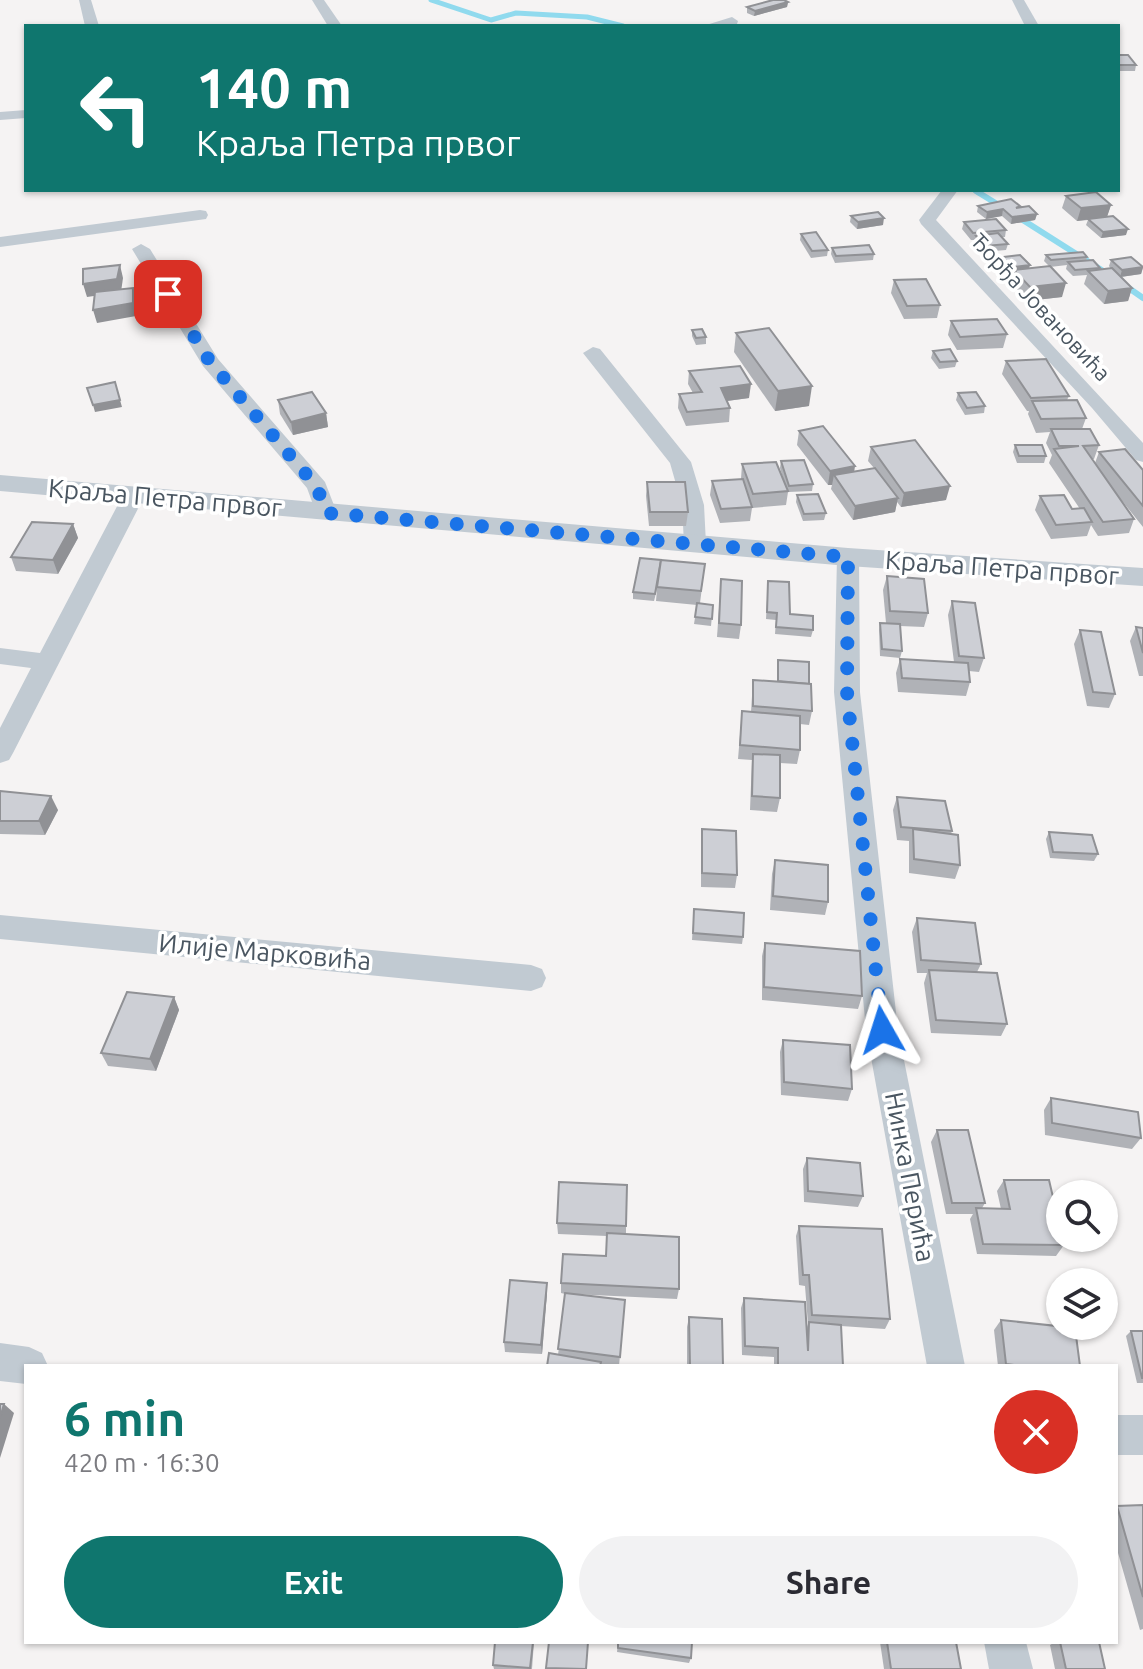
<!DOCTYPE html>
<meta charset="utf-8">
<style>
body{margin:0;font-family:Ubuntu,sans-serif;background:#f2f2f3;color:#2b2b33;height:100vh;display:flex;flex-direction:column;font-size:30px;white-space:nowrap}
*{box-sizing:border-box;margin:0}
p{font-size:26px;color:#7c7c81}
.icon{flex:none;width:44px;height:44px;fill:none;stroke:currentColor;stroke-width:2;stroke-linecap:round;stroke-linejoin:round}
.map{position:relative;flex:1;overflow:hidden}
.sheet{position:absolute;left:24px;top:1364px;width:1094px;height:280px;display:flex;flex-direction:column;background:#fff;border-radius:0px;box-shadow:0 2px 6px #0004}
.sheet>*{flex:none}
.guide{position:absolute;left:24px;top:24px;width:1096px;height:168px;border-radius:0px;box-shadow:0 2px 6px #0004;background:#0f766e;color:#fff;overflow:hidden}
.fabs{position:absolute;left:1046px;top:1180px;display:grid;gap:16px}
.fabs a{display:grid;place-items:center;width:72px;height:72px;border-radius:50%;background:#fff;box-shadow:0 2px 6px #0004;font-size:40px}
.pin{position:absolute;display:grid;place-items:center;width:68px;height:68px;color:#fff;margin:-34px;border-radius:16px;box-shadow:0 4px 12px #0006}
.me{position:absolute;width:88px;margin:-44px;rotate:354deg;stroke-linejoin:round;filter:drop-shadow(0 0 6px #0008)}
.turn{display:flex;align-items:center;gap:28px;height:168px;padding:0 40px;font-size:36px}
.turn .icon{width:104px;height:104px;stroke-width:2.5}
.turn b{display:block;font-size:56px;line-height:68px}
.round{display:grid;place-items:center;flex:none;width:84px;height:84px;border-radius:42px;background:#f2f2f3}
.summary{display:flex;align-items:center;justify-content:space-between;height:136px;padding:0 40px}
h1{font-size:48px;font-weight:700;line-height:60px;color:#0f766e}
.button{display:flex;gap:16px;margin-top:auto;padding:16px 40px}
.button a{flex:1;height:92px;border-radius:48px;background:#0f766e;color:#fff;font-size:32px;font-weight:700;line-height:92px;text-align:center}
.button a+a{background:#f2f2f3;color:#2b2b33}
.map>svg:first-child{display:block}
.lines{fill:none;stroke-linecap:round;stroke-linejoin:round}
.stream-far1{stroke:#90daee;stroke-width:5}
.stream{stroke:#90daee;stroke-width:6}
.minor{fill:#c1cad2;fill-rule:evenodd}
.tertiary{fill:#c1cad2;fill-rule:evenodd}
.wall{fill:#b0b2b7}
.shaded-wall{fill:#909195}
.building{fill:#cdcfd5;stroke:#909195;stroke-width:2}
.route{stroke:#1a73e8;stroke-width:14;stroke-dasharray:0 25.2}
.labels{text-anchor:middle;stroke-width:7;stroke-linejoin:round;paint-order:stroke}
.far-street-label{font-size:22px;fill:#4a5661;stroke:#fff}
.street-label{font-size:26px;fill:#4a5661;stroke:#fff}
</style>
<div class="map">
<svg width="1143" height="1669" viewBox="0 0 1143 1669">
<rect width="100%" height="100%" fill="#f5f3f3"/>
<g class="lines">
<!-- stream-far1 -->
<g class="stream-far1">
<polyline points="431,0 491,20 516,13 587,17 623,26"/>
<polyline points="975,190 979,193"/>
</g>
<!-- stream -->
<g class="stream">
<polyline points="976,191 1002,207"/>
<polyline points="1015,215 1111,276"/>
<polyline points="1123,284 1143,298"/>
</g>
<!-- minor -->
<g class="minor">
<polygon points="79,0 91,0 99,26 85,26"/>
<polygon points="312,0 324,0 342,26 328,26"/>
<polygon points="1012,0 1024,0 1039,26 1025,26"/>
<polygon points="732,17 738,21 737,24 703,26"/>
<polygon points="26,110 26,118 0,120 0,112"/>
<polygon points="942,190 958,190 936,220 1143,443 1143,462 1136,460 1092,408 921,224 919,220"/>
<polygon points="200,210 206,211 208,215 206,219 0,247 0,237"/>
<polygon points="141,244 150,249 218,359 325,482 337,513 334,518 318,518 307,488 203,366 132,249"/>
<polygon points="593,347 600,349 691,462 704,505 706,544 703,549 687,549 684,544 682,505 670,463 583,353"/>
<polygon points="134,488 145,495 13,753 9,760 0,763 0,728 31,668 0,664 0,648 40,653 123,495"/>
<polygon points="848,550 856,552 859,557 860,692 898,1030 965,1366 927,1366 866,1030 834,692 837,557 840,552"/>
<polygon points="0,915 531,965 542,969 546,978 542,987 531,991 0,939"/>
<polygon points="0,1343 29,1347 42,1353 48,1366 26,1366 26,1384 0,1381"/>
<rect x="1116" y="1415" width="27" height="40"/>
<polygon points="984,1642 1026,1642 1033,1669 989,1669"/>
</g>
<!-- tertiary -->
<polygon class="tertiary" points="0,475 848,548 1143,568 1143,586 848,566 0,491"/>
</g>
<!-- wall -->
<g class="wall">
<polygon points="788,2 787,7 754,16 747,13 747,7"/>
<polygon points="1118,55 1136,65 1135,71 1118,71"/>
<polygon points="1066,196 1111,205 1107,216 1126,235 1101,238 1086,225 1088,220 1077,221 1062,208"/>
<polygon points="978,206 1020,208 1037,214 1035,220 1011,224 1002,216 986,219 977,212"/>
<polygon points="851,216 883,225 857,229 850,222"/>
<polygon points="964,222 1006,230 1005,237 1002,237 1008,244 1006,250 983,252 974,242 975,240 971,240 962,229"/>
<polygon points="801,234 828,250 827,256 811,258 800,240"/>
<polygon points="832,248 874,254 873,260 835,263 831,254"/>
<polygon points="1046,255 1087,257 1086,261 1100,268 1099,270 1111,269 1109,266 1111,260 1143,268 1141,274 1121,277 1132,288 1128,301 1104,304 1084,284 1087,275 1073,276 1066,269 1067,265 1050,267 1062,297 1027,301 1011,283 1013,274 1003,275 993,265 995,258 1029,268 1049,266 1044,261"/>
<polygon points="894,280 940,305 937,318 904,319 891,293"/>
<polygon points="951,321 1007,334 1003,348 957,350 948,335"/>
<polygon points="692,330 706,337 706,344 696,345 692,336"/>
<polygon points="736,333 809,406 775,411 734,352"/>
<polygon points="933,351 957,361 955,367 939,369 931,358"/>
<polygon points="1006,361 1069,396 1067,400 1086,418 1082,429 1099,445 1094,459 1092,459 1095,463 1099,452 1143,470 1143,527 1119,497 1134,519 1129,533 1098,536 1091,525 1087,536 1051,539 1035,510 1040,496 1072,509 1080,509 1049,463 1052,455 1046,443 1050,432 1036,433 1028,414 1029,411 1027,411 1002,374"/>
<polygon points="689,371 749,398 727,401 730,408 729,422 686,426 678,408 679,394 693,393 688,384"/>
<polygon points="958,393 985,406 984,413 965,415 956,400"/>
<polygon points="278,400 326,413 328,427 293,435 280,414"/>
<polygon points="799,431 854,472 874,468 868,461 871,447 946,500 901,507 897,502 895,512 853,520 831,489 832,485 828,485 797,445"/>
<polygon points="1015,445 1046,456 1044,463 1017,463 1013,452"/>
<polygon points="781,461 813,484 812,491 788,492 786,505 752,508 750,521 720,523 710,495 712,481 741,479 742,464 786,488 780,468"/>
<polygon points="647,482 688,512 686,526 649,526 646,496"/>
<polygon points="797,495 826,513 824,520 803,521 796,502"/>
<polygon points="73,524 78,538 58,574 16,571 11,557"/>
<polygon points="705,564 700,603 713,605 711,626 694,624 697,605 656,601 657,589 654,601 633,599 633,592"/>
<polygon points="887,576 928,613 924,627 900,626 902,651 900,658 880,656 879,630 880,623 886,623 883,590"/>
<polygon points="721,579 741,625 739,639 717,637"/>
<polygon points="768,581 790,614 813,630 811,637 775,634 776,620 766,619"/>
<polygon points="952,601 984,658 979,672 969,671 970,682 966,696 898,692 896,673 900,659 954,662 948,615"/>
<polygon points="1136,627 1143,628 1143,676 1139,676 1130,641"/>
<polygon points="1080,630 1115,694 1109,708 1087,706 1074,644"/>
<polygon points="778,660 809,684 812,711 809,725 800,724 800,750 797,764 780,763 780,798 777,812 750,810 752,760 738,759 742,711 751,712 753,680 777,681"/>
<polygon points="0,791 58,810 45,835 0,834"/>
<polygon points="897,797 952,831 951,834 960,865 955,879 909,873 909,841 897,840 893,810"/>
<polygon points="702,829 737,875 735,888 701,887 701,843"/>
<polygon points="1049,832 1098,854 1094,861 1050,858 1046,839"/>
<polygon points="775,860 828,902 825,915 770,910 772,874"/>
<polygon points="694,909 743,937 742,944 692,940"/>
<polygon points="917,918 981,964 977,972 1007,1024 1001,1036 931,1033 924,983 927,973 917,973 912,932"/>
<polygon points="765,943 862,996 858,1009 762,1000 762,956"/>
<polygon points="174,997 179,1010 156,1071 108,1066 101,1053"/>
<polygon points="783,1040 852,1089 848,1101 781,1095 780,1052"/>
<polygon points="1051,1098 1141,1138 1132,1149 1045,1135 1044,1110"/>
<polygon points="937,1130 985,1203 982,1208 1001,1209 997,1191 1004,1180 1064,1245 1056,1256 977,1254 970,1219 973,1214 946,1214 931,1142"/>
<polygon points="807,1158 863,1196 858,1207 804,1202 803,1169"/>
<polygon points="557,1223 626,1226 626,1234 679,1289 677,1299 572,1294 625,1300 619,1366 601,1364 558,1355 565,1294 561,1293 561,1283 606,1256 607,1236 558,1234"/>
<polygon points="799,1226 890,1319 885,1329 841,1326 843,1366 774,1366 774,1357 742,1355 741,1308 744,1298 807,1327 808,1324 805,1286 799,1285 796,1236"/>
<polygon points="547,1293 542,1354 505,1352 504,1342"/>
<polygon points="689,1317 723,1366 687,1366 687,1327"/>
<polygon points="1001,1320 1080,1366 998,1366 994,1330"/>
<polygon points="1131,1331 1143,1331 1143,1383 1137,1383 1126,1336"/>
<polygon points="1143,1505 1143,1629 1140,1630 1116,1546 1116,1507"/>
<polygon points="534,1642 532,1669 494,1669 493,1665"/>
<polygon points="618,1642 691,1658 689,1663 617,1652"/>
<polygon points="880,1642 956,1642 961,1669 884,1669"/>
<polygon points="1055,1642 1099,1642 1105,1669 1055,1669 1050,1645"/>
</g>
<!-- shaded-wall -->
<g class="shaded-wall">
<polygon points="788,2 787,7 754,16 755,11"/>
<polygon points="1111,205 1107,217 1077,221 1081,208"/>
<polygon points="1003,209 1002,216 986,219 987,212"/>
<polygon points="1037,214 1035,220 1011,224 1012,217"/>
<polygon points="884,218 883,225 857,229 858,222"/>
<polygon points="1128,229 1126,235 1101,238 1103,232"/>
<polygon points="120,265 123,278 121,292 87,297 83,284"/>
<polygon points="1030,265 1028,272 1014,270 1013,274 1003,275 1005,268"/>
<polygon points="1143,267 1141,274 1120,277 1122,270"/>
<polygon points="1066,283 1062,297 1027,301 1030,287"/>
<polygon points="133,288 136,301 136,316 97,323 93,310"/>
<polygon points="1132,288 1128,301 1104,304 1108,291"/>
<polygon points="751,384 749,398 719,402 721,388"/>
<polygon points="812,386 809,406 775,411 778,391"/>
<polygon points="120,400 122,407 95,412 93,405"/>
<polygon points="326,413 328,427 293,435 291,422"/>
<polygon points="855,466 853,480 834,475 832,485 828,485 830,471"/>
<polygon points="950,486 946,500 901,507 904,493"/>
<polygon points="898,498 895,512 853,520 855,506"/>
<polygon points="73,524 78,538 58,574 53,560"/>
<polygon points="51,796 58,810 45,835 39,821"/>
<polygon points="174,997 179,1010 156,1071 150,1059"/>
<polygon points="547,1283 547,1293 542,1354 541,1345"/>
<polygon points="4,1404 14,1413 0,1458 0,1418"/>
</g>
<!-- building -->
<g class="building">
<polygon points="773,0 784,0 788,2 755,11 747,7"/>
<polygon points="1118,55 1128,55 1136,65 1118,65"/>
<polygon points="1096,192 1111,205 1081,208 1066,196"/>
<polygon points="1011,199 1020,206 1016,208 1029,206 1037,214 1012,217 1003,209 987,212 978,206"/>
<polygon points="878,212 884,218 858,222 851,216"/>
<polygon points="1113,216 1128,229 1103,232 1088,219"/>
<polygon points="996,219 1006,230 973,233 964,222"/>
<polygon points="816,232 828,250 812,251 801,234"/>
<polygon points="998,233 1008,244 985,246 976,236"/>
<polygon points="869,245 874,254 836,256 832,248"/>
<polygon points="1083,252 1087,257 1051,260 1046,255"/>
<polygon points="1020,255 1030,265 1005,268 995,258"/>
<polygon points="1131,257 1143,267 1122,270 1111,260"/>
<polygon points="1093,260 1100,268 1075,270 1068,262"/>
<polygon points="120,265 117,279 83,284 83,269"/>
<polygon points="1050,266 1066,283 1030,287 1014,270"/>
<polygon points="1112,268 1132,288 1108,291 1088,271"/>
<polygon points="926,279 940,305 907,306 894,280"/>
<polygon points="133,288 133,303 93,310 95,292"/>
<polygon points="997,319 1007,334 960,337 951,321"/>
<polygon points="769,328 812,386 778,391 736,333"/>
<polygon points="702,329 706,337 696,338 692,330"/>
<polygon points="950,349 957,361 940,362 933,351"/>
<polygon points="1046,359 1069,396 1031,398 1006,361"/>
<polygon points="740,366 751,384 721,388 730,408 687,412 679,394 702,392 689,371"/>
<polygon points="115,382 120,400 93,405 87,388"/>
<polygon points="312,392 326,413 291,422 278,400"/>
<polygon points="976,392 985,406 967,408 958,393"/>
<polygon points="1077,400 1086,418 1041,419 1032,401"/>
<polygon points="823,426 855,466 830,471 799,431"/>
<polygon points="1051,429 1090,429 1099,445 1083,446 1134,519 1103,522 1054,449 1079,446 1059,446"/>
<polygon points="915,440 950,486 904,493 871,447"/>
<polygon points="1015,445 1042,445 1046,456 1019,456"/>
<polygon points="1125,449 1143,470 1143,506 1099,452"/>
<polygon points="804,460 813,484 789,486 781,461"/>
<polygon points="776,462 788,491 753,494 742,464"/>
<polygon points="875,468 898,498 855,506 834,475"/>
<polygon points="743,479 752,507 721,509 712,481"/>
<polygon points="647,482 685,482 688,512 650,512"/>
<polygon points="818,494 826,513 804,514 797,495"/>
<polygon points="1064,495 1072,509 1084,508 1092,522 1056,525 1040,496"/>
<polygon points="32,522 73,524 53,560 11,557"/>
<polygon points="640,558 661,560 655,594 633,592"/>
<polygon points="661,560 705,564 701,591 657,587"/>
<polygon points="887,576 924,579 928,613 890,611"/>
<polygon points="721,579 742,581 741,625 719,623"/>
<polygon points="768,581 789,582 790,614 813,616 813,630 776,627 777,613 767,612"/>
<polygon points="952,601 975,603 984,658 959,656"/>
<polygon points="697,603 713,605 712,619 695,617"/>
<polygon points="880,623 900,624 902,651 882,649"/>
<polygon points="1136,627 1143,628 1143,653"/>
<polygon points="1080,630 1101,632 1115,694 1093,692"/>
<polygon points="900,659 968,663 970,682 902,678"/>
<polygon points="778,660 809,662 809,684 778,681"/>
<polygon points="753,680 811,684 812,711 753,706"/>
<polygon points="742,711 800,716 800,750 740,745"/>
<polygon points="753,754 780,755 780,798 752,796"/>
<polygon points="0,791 51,796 39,821 0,821"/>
<polygon points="897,797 945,801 952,831 901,827"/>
<polygon points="702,829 736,831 737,875 702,873"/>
<polygon points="913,829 958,835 960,865 914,859"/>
<polygon points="1049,832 1092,835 1098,854 1053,852"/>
<polygon points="775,860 828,865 828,902 773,896"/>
<polygon points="694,909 744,913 743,937 693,933"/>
<polygon points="917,918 975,923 981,964 921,960"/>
<polygon points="765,943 860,951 862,996 764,987"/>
<polygon points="929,970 997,973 1007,1024 936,1020"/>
<polygon points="127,992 174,997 150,1059 101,1053"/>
<polygon points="783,1040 850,1045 852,1089 784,1082"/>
<polygon points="1051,1098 1138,1112 1141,1138 1052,1123"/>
<polygon points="937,1130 968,1130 985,1203 952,1203"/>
<polygon points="807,1158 860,1163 863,1196 808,1191"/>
<polygon points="1004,1180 1049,1180 1060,1227 1060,1238 1063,1238 1064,1245 983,1244 976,1208 1010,1209"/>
<polygon points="559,1182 627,1185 626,1226 557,1223"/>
<polygon points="799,1226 882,1229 890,1319 812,1315 809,1275 803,1275"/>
<polygon points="607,1233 679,1237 679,1289 561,1283 563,1254 606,1256"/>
<polygon points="510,1280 547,1283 541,1345 504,1342"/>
<polygon points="565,1293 625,1300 620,1357 558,1349"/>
<polygon points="744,1298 805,1302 808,1351 809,1322 841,1325 843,1366 778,1366 778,1348 745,1346"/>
<polygon points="689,1317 722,1319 723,1366 690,1366"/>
<polygon points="1001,1320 1075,1328 1080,1366 1023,1366 1006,1364"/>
<polygon points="1131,1331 1143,1331 1143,1378 1142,1378"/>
<polygon points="549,1353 601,1362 600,1366 547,1366"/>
<polygon points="0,1404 4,1404 0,1418"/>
<polygon points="1143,1505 1143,1597 1117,1506"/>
<polygon points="495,1642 533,1642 530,1668 493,1665"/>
<polygon points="549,1642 588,1642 586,1669 546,1668"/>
<polygon points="618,1642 692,1642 691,1658 618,1648"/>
<polygon points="887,1642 956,1642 961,1669 891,1669"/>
<polygon points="1060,1642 1099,1642 1105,1669 1066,1669"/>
</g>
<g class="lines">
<!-- route -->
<polyline class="route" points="168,294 210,362 317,487 326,513 848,557 847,692 882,1030"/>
</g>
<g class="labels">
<!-- far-street labels -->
<g class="far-street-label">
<text transform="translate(1041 307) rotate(47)" y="8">Ђорђа Јовановића</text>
</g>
<!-- street labels -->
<g class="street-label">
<text transform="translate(165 498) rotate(5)" y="9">Краља Петра првог</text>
<text transform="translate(1002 568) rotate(4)" y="9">Краља Петра првог</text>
<text transform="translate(265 952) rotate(5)" y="9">Илије Марковића</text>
<text transform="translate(910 1177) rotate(79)" y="9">Нинка Перића</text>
</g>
</g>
</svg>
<div class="fabs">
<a><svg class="icon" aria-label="search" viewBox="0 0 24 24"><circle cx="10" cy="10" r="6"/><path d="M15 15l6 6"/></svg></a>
<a><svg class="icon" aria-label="layers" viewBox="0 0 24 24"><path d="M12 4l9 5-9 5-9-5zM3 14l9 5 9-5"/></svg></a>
</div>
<div class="pin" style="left:168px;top:294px;background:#d93025"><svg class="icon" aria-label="arrive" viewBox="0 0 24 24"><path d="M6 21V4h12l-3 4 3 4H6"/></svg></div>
<svg class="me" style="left:882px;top:1030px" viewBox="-20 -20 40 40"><path d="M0-17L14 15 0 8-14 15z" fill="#1a73e8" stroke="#fff" stroke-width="4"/></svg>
<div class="guide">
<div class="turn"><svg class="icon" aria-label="left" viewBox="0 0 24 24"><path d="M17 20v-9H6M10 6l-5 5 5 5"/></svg><div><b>140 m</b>Краља Петра првог</div></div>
</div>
<section class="sheet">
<div class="summary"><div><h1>6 min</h1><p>420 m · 16:30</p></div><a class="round" style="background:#d93025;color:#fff"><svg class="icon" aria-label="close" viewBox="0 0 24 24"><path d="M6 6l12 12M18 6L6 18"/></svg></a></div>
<div class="button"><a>Exit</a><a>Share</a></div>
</section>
</div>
